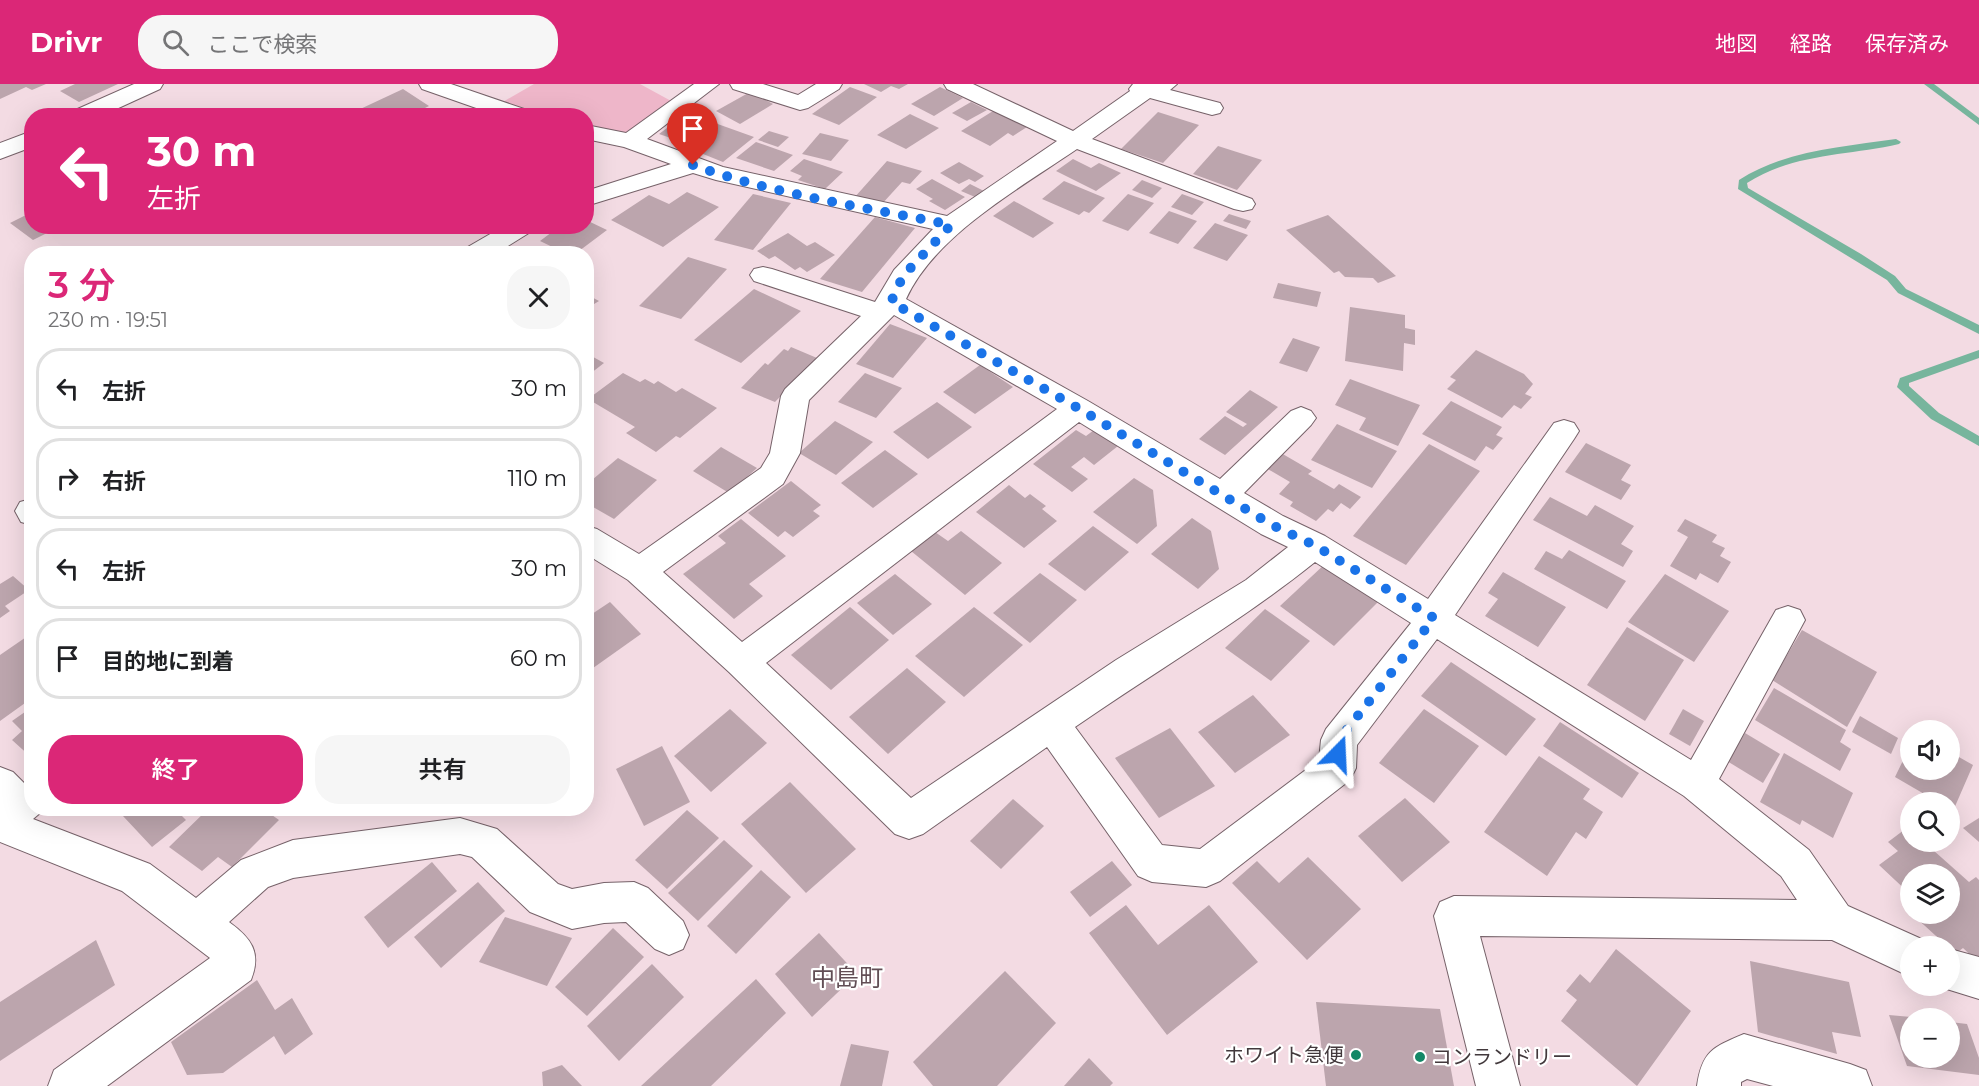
<!DOCTYPE html>
<html lang="ja">
<meta charset="utf-8">
<style>
body{margin:0;font-family:Montserrat,"Noto Sans JP",sans-serif;background:#f6f6f6;color:#202124;height:100vh;display:flex;flex-direction:column;font-size:22px;white-space:nowrap}
*{box-sizing:border-box;margin:0}
p{font-size:20px;color:#757577}
.icon{flex:none;width:33px;height:33px;fill:none;stroke:currentColor;stroke-width:2;stroke-linecap:round;stroke-linejoin:round}
.map{position:relative;flex:1;overflow:hidden}
.details{position:absolute;left:24px;top:162px;width:570px;height:570px;display:flex;flex-direction:column;background:#fff;border-radius:24px;box-shadow:0 6px 24px #0002}
.details>*{flex:none}
.hud{position:absolute;left:24px;top:24px;width:570px;height:126px;border-radius:24px;box-shadow:0 6px 24px #0002;background:#db2777;color:#fff;overflow:hidden}
.tools{position:absolute;left:1900px;top:636px;display:grid;gap:12px}
.tools a{display:grid;place-items:center;width:60px;height:60px;border-radius:50%;background:#fff;box-shadow:0 6px 24px #0002;font-size:30px}
.pin{position:absolute;display:grid;place-items:center;width:51px;height:51px;color:#fff;margin:-62px -26px;border-radius:50% 50% 50% 0;rotate:-45deg;box-shadow:0 0 6px #0007}
.pin .icon{rotate:45deg}
.me{position:absolute;width:66px;margin:-33px;rotate:21deg;stroke-linejoin:round;filter:drop-shadow(0 0 4px #0008)}
.turn{display:flex;align-items:center;gap:21px;height:126px;padding:0 24px;font-size:27px}
.turn .icon{width:78px;height:78px;stroke-width:2.5}
.turn b{display:block;font-size:42px;line-height:51px}
.round{display:grid;place-items:center;flex:none;width:63px;height:63px;border-radius:24px;background:#f6f6f6}
.head{display:flex;align-items:center;justify-content:space-between;height:102px;padding:0 24px}
h1{font-size:36px;font-weight:600;line-height:45px;color:#db2777}
.button{display:flex;gap:12px;margin-top:auto;padding:12px 24px}
.button a{flex:1;height:69px;border-radius:24px;background:#db2777;color:#fff;font-size:24px;font-weight:600;line-height:69px;text-align:center}
.button a+a{background:#f6f6f6;color:#202124}
ul{padding:0;list-style:none}
li{display:flex;align-items:center;gap:18px;height:81px;margin:0 12px 9px;padding:0 12px;border:3px solid #e0e0e0;border-radius:24px}
li div{flex:1}
li b{display:block;font-size:22px}
li em{font-style:normal}
header{display:flex;align-items:center;gap:36px;box-sizing:border-box;height:84px;padding:0 30px;background:#db2777;color:#fff}
header strong{font-size:28px}
nav{display:flex;gap:33px;margin-inline-start:auto;font-size:21px}
.search{width:420px;height:54px;background:#f6f6f6;display:flex;align-items:center;gap:15px;box-sizing:border-box;padding:0 21px;border-radius:24px;color:#757577;font-size:22px}
.map>svg:first-child{display:block}
.green{fill:#eeb6c9}
.lines{fill:none;stroke-linecap:round;stroke-linejoin:round}
.stream{fill:#77b59d;fill-rule:evenodd}
.building{fill:#bca5ad}
.minor-casing{stroke:#766269;stroke-width:2}
.minor{fill:#fff;fill-rule:evenodd}
.route{stroke:#1a73e8;stroke-width:10;stroke-dasharray:0 18}
.poi-dot{fill:#138766;stroke:#fff;stroke-width:2}
.labels{text-anchor:middle;stroke-width:4.5;stroke-linejoin:round;paint-order:stroke}
.near-poi-label{font-size:20px;fill:#42393c;stroke:#fff;text-anchor:end}
.near-quarter-label{font-size:24px;fill:#624e55;stroke:#fff}
</style>
<header>
<strong>Drivr</strong>
<div class="search"><svg class="icon" aria-label="search" viewBox="0 0 24 24"><circle cx="10" cy="10" r="6"/><path d="M15 15l6 6"/></svg>ここで検索</div>
<nav><a>地図</a><a>経路</a><a>保存済み</a></nav>
</header>
<div class="map">
<svg width="1979" height="1002" viewBox="0 0 1979 1002">
<rect width="100%" height="100%" fill="#f3dbe3"/>
<!-- green -->
<polygon class="green" points="534,0 640,0 673,18 628,52 587,42 586,32 539,31 501,19"/>
<g class="lines">
<!-- stream -->
<g class="stream">
<polygon points="1924,0 1934,0 1979,34 1979,41"/>
<path d="M1896,55L1901,58L1899,60C1847,72 1794,69 1747,99L1748,104L1861,170L1895,192L1906,205L1979,241V250L1898,209L1887,196L1738,105L1739,96C1786,66 1842,63 1896,55Z"/>
<polygon points="1979,266 1979,274 1909,299 1909,302 1939,329 1979,352 1979,362 1931,335 1897,303 1900,294"/>
</g>
</g>
<!-- building -->
<g class="building">
<polygon points="0,0 46,0 32,6 26,3 0,15"/>
<polygon points="75,0 118,0 79,18 60,7"/>
<polygon points="864,0 908,0 899,5 891,2 881,8"/>
<polygon points="850,3 877,13 839,41 812,30"/>
<polygon points="940,3 963,14 934,32 911,20"/>
<polygon points="403,5 429,22 409,32 363,32 356,27"/>
<polygon points="750,8 773,20 740,40 716,27"/>
<polygon points="971,18 987,26 967,37 952,29"/>
<polygon points="993,27 1027,43 1013,52 1008,49 990,62 961,47"/>
<polygon points="1158,28 1199,41 1163,79 1121,65"/>
<polygon points="687,29 754,53 723,78 698,68 703,65 659,50"/>
<polygon points="910,30 939,44 906,65 877,51"/>
<polygon points="769,47 789,53 778,63 758,56"/>
<polygon points="820,49 849,56 831,77 802,70"/>
<polygon points="756,58 793,71 774,87 736,74"/>
<polygon points="1218,62 1262,76 1237,106 1193,90"/>
<polygon points="804,75 843,88 825,105 798,96 802,92 790,87"/>
<polygon points="1073,75 1091,84 1099,79 1121,89 1096,107 1056,87"/>
<polygon points="887,77 922,87 910,100 902,98 881,121 854,114"/>
<polygon points="959,78 984,92 975,98 969,95 959,100 940,89"/>
<polygon points="932,95 965,113 945,126 929,117 933,115 916,105"/>
<polygon points="1142,96 1162,104 1152,114 1132,106"/>
<polygon points="1064,97 1105,114 1089,129 1084,127 1079,131 1042,115"/>
<polygon points="970,100 984,107 975,113 961,107"/>
<polygon points="687,108 719,123 663,163 611,136 649,111 669,120"/>
<polygon points="753,110 791,119 753,166 714,156"/>
<polygon points="1128,110 1154,119 1128,147 1102,137"/>
<polygon points="1182,110 1204,118 1192,131 1171,123"/>
<polygon points="1014,117 1054,139 1033,154 993,132"/>
<polygon points="1169,127 1197,137 1178,160 1149,149"/>
<polygon points="32,128 32,142 61,142 33,156 10,139"/>
<polygon points="1229,130 1251,137 1246,145 1223,137"/>
<polygon points="1328,131 1396,192 1378,199 1373,194 1345,193 1339,187 1334,189 1286,146"/>
<polygon points="875,133 915,144 862,208 820,195"/>
<polygon points="586,136 607,146 575,170 567,170 540,157 560,142 586,142"/>
<polygon points="1215,139 1248,151 1227,177 1193,164"/>
<polygon points="788,149 807,162 815,158 835,171 807,188 800,183 795,186 775,172 769,175 757,167"/>
<polygon points="688,173 727,185 681,235 639,222"/>
<polygon points="1278,199 1321,208 1317,223 1273,214"/>
<polygon points="754,205 801,227 741,279 694,256"/>
<polygon points="586,210 599,217 586,225"/>
<polygon points="1350,223 1405,231 1405,244 1415,246 1415,261 1404,259 1403,287 1345,277"/>
<polygon points="890,240 927,254 893,294 856,280"/>
<polygon points="1293,254 1320,263 1307,288 1279,279"/>
<polygon points="791,263 817,274 775,318 741,304 765,279 768,281 784,265 788,267"/>
<polygon points="1476,266 1524,290 1533,300 1525,310 1532,313 1521,325 1514,321 1502,334 1447,305 1456,296 1450,293"/>
<polygon points="586,269 604,279 586,293"/>
<polygon points="980,281 1013,303 975,330 943,308"/>
<polygon points="623,289 640,298 645,295 654,300 658,297 676,308 682,304 717,324 680,354 676,352 656,368 626,349 635,343 588,315"/>
<polygon points="865,289 902,304 876,334 838,318"/>
<polygon points="1350,295 1420,321 1398,362 1359,346 1366,334 1335,321"/>
<polygon points="1250,306 1278,323 1225,371 1199,355 1225,332 1243,343 1247,340 1226,328"/>
<polygon points="1451,317 1502,343 1496,351 1503,354 1493,366 1486,362 1475,377 1422,350"/>
<polygon points="937,318 972,343 928,375 893,348"/>
<polygon points="835,337 873,358 836,391 799,369"/>
<polygon points="1337,340 1397,367 1372,404 1311,376"/>
<polygon points="1076,346 1086,352 1094,346 1118,362 1094,381 1084,373 1071,383 1088,395 1072,408 1033,380"/>
<polygon points="1586,359 1631,381 1621,396 1631,401 1621,416 1565,388"/>
<polygon points="1429,360 1480,387 1406,481 1353,452"/>
<polygon points="721,363 757,384 729,409 693,387"/>
<polygon points="885,366 918,390 873,424 841,399"/>
<polygon points="1281,369 1312,387 1308,390 1334,405 1339,400 1361,413 1350,425 1341,419 1333,428 1328,425 1316,437 1290,422 1293,418 1279,410 1290,398 1266,384"/>
<polygon points="618,374 657,396 614,435 586,419 586,401"/>
<polygon points="1134,394 1153,406 1157,442 1137,460 1093,428"/>
<polygon points="791,397 821,421 813,427 820,432 793,453 785,447 778,453 748,429"/>
<polygon points="1009,401 1025,414 1030,410 1046,422 1042,425 1057,437 1024,464 976,428"/>
<polygon points="1550,413 1587,432 1595,421 1634,442 1621,460 1633,467 1623,483 1533,436"/>
<polygon points="1192,434 1211,447 1219,485 1198,505 1151,470"/>
<polygon points="741,435 786,472 749,500 763,512 734,535 683,490 726,459 718,452"/>
<polygon points="1685,435 1717,451 1712,458 1725,464 1720,472 1731,478 1718,499 1700,489 1696,496 1670,482 1688,453 1677,447"/>
<polygon points="1093,442 1129,468 1085,507 1048,480"/>
<polygon points="961,447 1002,479 965,511 911,467 935,448 948,457"/>
<polygon points="1569,466 1626,497 1607,525 1534,485 1546,467 1562,475"/>
<polygon points="1326,479 1379,517 1334,562 1280,522"/>
<polygon points="1503,488 1566,523 1538,563 1485,532 1498,515 1488,509"/>
<polygon points="1040,489 1077,516 1030,559 993,529"/>
<polygon points="895,490 932,520 893,551 857,519"/>
<polygon points="1665,490 1729,527 1694,578 1628,538"/>
<polygon points="13,492 29,506 5,522 10,527 0,534 0,500"/>
<polygon points="610,518 641,550 586,589 586,534"/>
<polygon points="850,523 889,556 831,606 791,571"/>
<polygon points="974,523 1023,561 964,613 915,572"/>
<polygon points="1265,525 1310,557 1271,597 1225,564"/>
<polygon points="1627,543 1684,576 1645,637 1587,601"/>
<polygon points="1802,546 1877,588 1847,643 1772,596"/>
<polygon points="32,549 32,594 25,599 32,605 32,614 0,637 0,571"/>
<polygon points="1451,578 1536,635 1506,672 1421,612"/>
<polygon points="907,584 946,618 888,670 849,633"/>
<polygon points="1774,604 1846,646 1840,658 1851,665 1840,687 1755,636"/>
<polygon points="1253,611 1290,651 1235,689 1198,648"/>
<polygon points="32,623 32,674 12,656 22,647 12,637"/>
<polygon points="730,625 767,659 711,708 674,672"/>
<polygon points="1424,625 1479,662 1434,719 1379,679"/>
<polygon points="1683,625 1704,637 1690,662 1669,650"/>
<polygon points="1860,632 1898,654 1891,670 1852,648"/>
<polygon points="1560,638 1639,689 1622,714 1543,662"/>
<polygon points="1170,644 1215,702 1159,734 1115,674"/>
<polygon points="1745,649 1780,670 1763,699 1727,677"/>
<polygon points="1911,660 1911,686 1950,686 1950,668 1973,681 1953,727 1950,725 1950,718 1938,718 1895,693"/>
<polygon points="662,662 690,718 644,742 616,685"/>
<polygon points="1784,669 1853,709 1833,754 1802,736 1800,741 1760,718"/>
<polygon points="1539,672 1590,705 1583,715 1603,728 1586,755 1576,748 1547,792 1484,748"/>
<polygon points="790,698 856,765 806,809 741,740"/>
<polygon points="1405,714 1450,758 1402,798 1358,752"/>
<polygon points="1013,715 1044,742 1001,785 970,757"/>
<polygon points="132,724 187,724 180,730 186,736 152,763 123,732"/>
<polygon points="209,724 262,724 279,736 232,783 218,773 202,787 169,763"/>
<polygon points="687,726 719,754 667,805 635,776"/>
<polygon points="1979,734 1979,758 1963,744"/>
<polygon points="1908,743 1911,746 1911,758 1924,758 1969,798 1976,793 1979,796 1979,879 1963,864 1955,870 1950,862 1947,862 1913,831 1950,830 1950,790 1911,790 1911,811 1879,781 1898,767 1888,758"/>
<polygon points="724,756 753,782 698,837 668,809"/>
<polygon points="1308,773 1361,825 1307,876 1232,799 1257,777 1279,799"/>
<polygon points="1112,777 1132,801 1090,833 1070,808"/>
<polygon points="432,778 457,807 388,864 364,833"/>
<polygon points="761,786 791,813 736,870 707,842"/>
<polygon points="478,798 505,827 441,884 414,853"/>
<polygon points="1126,821 1158,861 1209,821 1258,878 1167,951 1089,849"/>
<polygon points="505,833 572,854 547,902 479,878"/>
<polygon points="613,844 644,873 587,932 555,903"/>
<polygon points="819,849 857,890 812,933 775,890"/>
<polygon points="96,856 115,901 0,977 0,918"/>
<polygon points="1616,865 1691,927 1637,1002 1561,937 1577,916 1566,907 1580,890 1590,899"/>
<polygon points="1750,877 1849,898 1861,953 1832,948 1837,970 1758,948"/>
<polygon points="652,880 684,913 619,977 587,942"/>
<polygon points="1005,887 1056,939 997,1002 933,1002 913,978"/>
<polygon points="756,895 786,929 711,1002 641,1002"/>
<polygon points="257,896 275,926 292,914 313,950 285,971 274,952 223,989 187,991 171,958"/>
<polygon points="1316,918 1440,925 1454,1002 1326,1002"/>
<polygon points="1889,931 1911,933 1911,974 1950,974 1950,938 1967,940 1979,974 1979,991 1907,982"/>
<polygon points="851,960 889,967 882,1002 840,1002"/>
<polygon points="1089,974 1113,999 1110,1002 1064,1002"/>
<polygon points="562,981 582,1002 543,1002 542,988"/>
</g>
<g class="lines">
<!-- minor casing -->
<g class="minor-casing">
<g id="minor">
<polygon points="134,0 163,0 160,5 101,32 70,32 73,27"/>
<polygon points="419,0 451,0 530,27 533,32 499,32 422,5"/>
<path d="M694,0H719L647,55L723,83L947,132L1057,57L947,5L944,0H973L1073,47L1130,7L1129,5L1133,0H1177L1170,6L1220,19L1223,24L1220,29L1212,31L1150,14L1092,55L1252,115L1255,120L1252,125L1243,127L1234,125L1077,65C1020,104 935,151 906,215L1088,317L1220,395L1291,327L1301,323L1311,327L1316,334L1311,341L1244,409L1283,432L1325,452L1428,515L1554,339L1564,336L1574,339L1579,347L1574,355L1455,531L1691,676L1776,526L1788,522L1800,526L1805,536L1719,695L1809,766L1848,822L1926,857L1928,862H1911V893L1832,856L1480,852L1520,1002H1476L1434,832L1440,818L1454,812L1797,816L1781,792L1684,712L1437,555L1357,661L1356,684L1350,696L1220,797L1206,803L1152,798L1138,792L1047,663L923,750L909,755L895,750L729,588L628,496L586,470V442L597,445L639,470L761,384L770,369L781,312L785,305L861,232L754,197L750,191L754,185L763,183L772,185L875,218L894,186L933,145L716,96L693,89L586,122V107L671,80L624,63L586,55V41L626,49ZM894,231L1057,325L742,558L663,488L783,400L800,369L809,316ZM1079,338L1261,450L1288,463L1246,496L1116,576L911,714L766,579ZM1315,478L1411,539L1326,645L1321,656L1319,676L1200,765L1162,761L1075,643C1154,588 1239,539 1315,478Z"/>
<polygon points="730,0 763,0 798,11 816,0 842,0 839,5 808,24 800,26 733,5"/>
<polygon points="32,47 32,63 0,75 0,59"/>
<polygon points="504,142 535,142 532,147 495,170 462,170 466,164"/>
<polygon points="31,415 32,415 32,441 21,438 15,427 20,418"/>
<path d="M0,683L13,688L24,699L32,696V724H46L33,735L150,780L196,814L241,776L293,756L460,734L497,745L558,800L572,805L604,799L634,798L648,804L683,837L689,851L683,865L669,871L655,865L626,838L604,839L572,845L530,828L472,773L460,770L293,794L268,803L229,838C251,854 262,868 251,896L107,1002H48L54,986L210,874L122,807L0,758Z"/>
<polygon points="1950,865 1979,873 1979,915 1937,902 1950,902"/>
<path d="M1744,950L1850,980L1866,986L1872,1002H1773L1747,995L1741,998V1002H1697C1702,967 1713,963 1744,950Z"/>
</g>
</g>
<!-- minor -->
<use href="#minor" class="minor"/>
</g>
<g class="lines">
<!-- route -->
<path class="route" d="M693,81C775,111 866,123 951,141L903,192L891,218L1078,324L1272,441L1314,461L1434,534L1339,656L1338,670"/>
</g>
<!-- markers -->
<g class="poi-dot">
<circle cx="1356" cy="971" r="6"/>
<circle cx="1420" cy="973" r="6"/>
</g>
<g class="labels">
<!-- near-poi labels -->
<g class="near-poi-label">
<text x="1344" y="978">ホワイト急便</text>
<text x="1432" y="980" text-anchor="start">コンランドリー</text>
</g>
<!-- near-quarter labels -->
<g class="near-quarter-label">
<text x="847" y="902">中島町</text>
</g>
</g>
</svg>
<div class="tools">
<a><svg class="icon" aria-label="sound" viewBox="0 0 24 24"><path d="M4 9h4l5-4v14l-5-4H4zM17 9q2 3 0 6"/></svg></a>
<a><svg class="icon" aria-label="search" viewBox="0 0 24 24"><circle cx="10" cy="10" r="6"/><path d="M15 15l6 6"/></svg></a>
<a><svg class="icon" aria-label="layers" viewBox="0 0 24 24"><path d="M12 4l9 5-9 5-9-5zM3 14l9 5 9-5"/></svg></a>
<a>+</a>
<a>−</a>
</div>
<div class="pin" style="left:693px;top:81px;background:#d93025"><svg class="icon" aria-label="arrive" viewBox="0 0 24 24"><path d="M6 21V4h12l-3 4 3 4H6"/></svg></div>
<svg class="me" style="left:1338px;top:670px" viewBox="-20 -20 40 40"><path d="M0-17L14 15 0 8-14 15z" fill="#1a73e8" stroke="#fff" stroke-width="4"/></svg>
<div class="hud">
<div class="turn"><svg class="icon" aria-label="left" viewBox="0 0 24 24"><path d="M17 20v-9H6M10 6l-5 5 5 5"/></svg><div><b>30 m</b>左折</div></div>
</div>
<section class="details">
<div class="head"><div><h1>3 分</h1><p>230 m · 19:51</p></div><a class="round"><svg class="icon" aria-label="close" viewBox="0 0 24 24"><path d="M6 6l12 12M18 6L6 18"/></svg></a></div>
<ul>
<li><svg class="icon" aria-label="left" viewBox="0 0 24 24"><path d="M17 20v-9H6M10 6l-5 5 5 5"/></svg><div><b>左折</b></div><em>30 m</em></li>
<li><svg class="icon" aria-label="right" viewBox="0 0 24 24"><path d="M7 20v-9h11M14 6l5 5-5 5"/></svg><div><b>右折</b></div><em>110 m</em></li>
<li><svg class="icon" aria-label="left" viewBox="0 0 24 24"><path d="M17 20v-9H6M10 6l-5 5 5 5"/></svg><div><b>左折</b></div><em>30 m</em></li>
<li><svg class="icon" aria-label="arrive" viewBox="0 0 24 24"><path d="M6 21V4h12l-3 4 3 4H6"/></svg><div><b>目的地に到着</b></div><em>60 m</em></li>
</ul>
<div class="button"><a>終了</a><a>共有</a></div>
</section>
</div>
